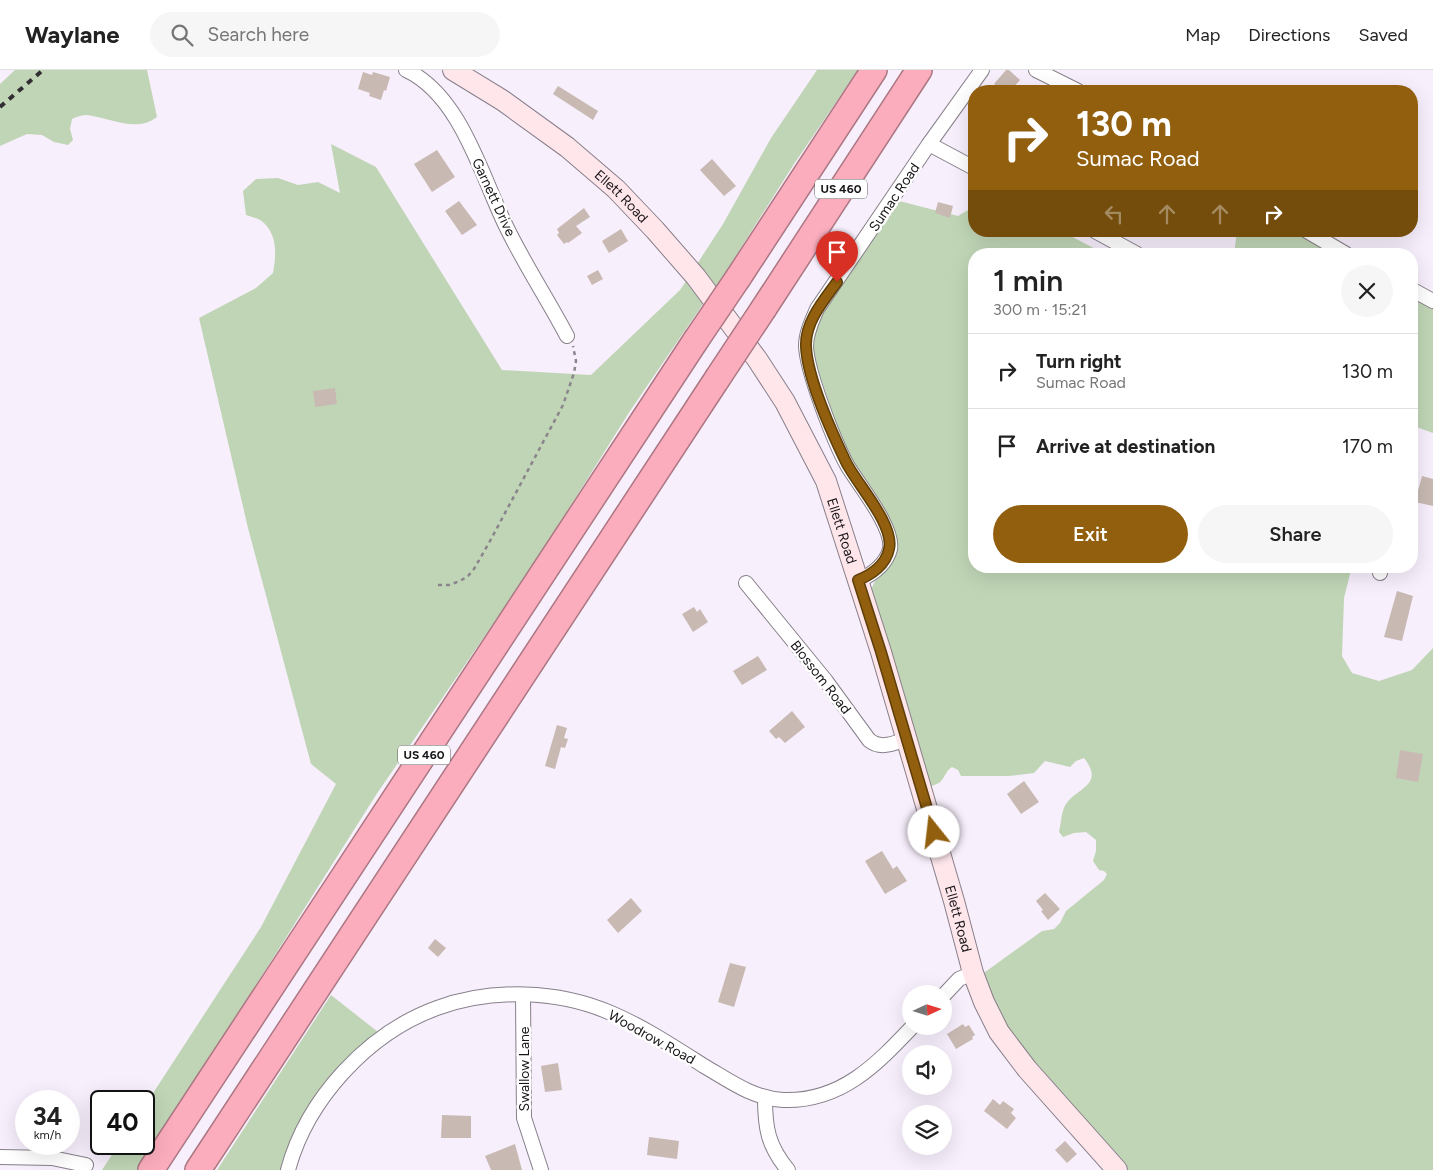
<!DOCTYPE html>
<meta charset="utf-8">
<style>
body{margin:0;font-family:Figtree,sans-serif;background:#f6f6f6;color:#222;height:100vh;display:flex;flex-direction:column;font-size:19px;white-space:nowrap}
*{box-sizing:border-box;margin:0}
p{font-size:16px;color:#767676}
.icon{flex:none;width:28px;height:28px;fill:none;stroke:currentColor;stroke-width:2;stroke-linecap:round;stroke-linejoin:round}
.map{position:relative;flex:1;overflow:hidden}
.panel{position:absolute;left:968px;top:178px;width:450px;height:325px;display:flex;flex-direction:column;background:#fff;border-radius:20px;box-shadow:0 5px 20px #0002}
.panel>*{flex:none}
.guide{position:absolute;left:968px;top:15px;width:450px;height:152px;border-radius:20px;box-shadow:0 5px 20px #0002;background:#915f0e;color:#fff;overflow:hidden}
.needle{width:32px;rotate:86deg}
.tools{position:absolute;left:902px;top:915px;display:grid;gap:10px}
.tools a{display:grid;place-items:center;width:50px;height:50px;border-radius:50%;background:#fff;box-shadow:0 5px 20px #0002;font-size:25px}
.speed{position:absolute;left:15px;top:1020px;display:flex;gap:10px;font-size:25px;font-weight:700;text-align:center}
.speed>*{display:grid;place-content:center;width:65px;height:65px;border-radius:50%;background:#fff;box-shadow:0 5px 20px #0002;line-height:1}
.speed small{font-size:12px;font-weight:400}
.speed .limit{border:2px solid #111;border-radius:8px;background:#fff;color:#111}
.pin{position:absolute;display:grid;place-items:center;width:42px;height:42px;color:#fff;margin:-51px -21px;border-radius:50% 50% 50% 0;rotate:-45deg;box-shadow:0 0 5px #0007}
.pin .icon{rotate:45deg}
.me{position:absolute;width:55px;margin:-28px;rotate:344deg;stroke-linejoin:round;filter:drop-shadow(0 0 4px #0008)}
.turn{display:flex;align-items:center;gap:18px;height:105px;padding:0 25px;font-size:22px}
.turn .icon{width:65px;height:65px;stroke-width:2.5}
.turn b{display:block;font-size:35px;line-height:42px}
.lanes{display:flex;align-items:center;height:48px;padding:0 25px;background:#0003;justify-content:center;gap:25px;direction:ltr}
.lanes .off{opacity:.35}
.round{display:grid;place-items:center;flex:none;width:52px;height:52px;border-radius:26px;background:#f6f6f6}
.headline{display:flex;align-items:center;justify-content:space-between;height:85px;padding:0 25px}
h1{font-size:30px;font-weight:600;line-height:38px}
.cta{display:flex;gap:10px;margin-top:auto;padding:10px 25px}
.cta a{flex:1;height:58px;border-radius:30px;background:#915f0e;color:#fff;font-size:20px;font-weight:600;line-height:58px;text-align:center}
.cta a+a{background:#f6f6f6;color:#222}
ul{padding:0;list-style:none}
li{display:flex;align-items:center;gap:15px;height:75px;padding:0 25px;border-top:1px solid #e0e0e0}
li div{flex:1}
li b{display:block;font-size:19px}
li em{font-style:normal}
header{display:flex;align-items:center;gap:30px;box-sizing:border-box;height:70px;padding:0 25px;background:#fff;border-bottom:1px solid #e0e0e0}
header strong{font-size:24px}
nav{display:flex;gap:28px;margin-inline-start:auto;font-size:18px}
.search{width:350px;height:45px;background:#f6f6f6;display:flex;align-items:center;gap:12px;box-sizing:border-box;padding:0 18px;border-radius:28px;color:#767676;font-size:19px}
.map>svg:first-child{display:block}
.green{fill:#c0d5b6}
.building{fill:#c8b9b3}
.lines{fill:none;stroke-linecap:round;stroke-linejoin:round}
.street-casing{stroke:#877f8a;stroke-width:16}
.secondary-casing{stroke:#877f8a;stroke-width:22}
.highway-casing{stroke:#ab7783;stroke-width:28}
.path{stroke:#8a848c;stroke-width:2.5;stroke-dasharray:4 4;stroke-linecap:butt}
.street{stroke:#fff;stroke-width:14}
.secondary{stroke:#fee6eb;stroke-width:20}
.highway{stroke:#fbadbd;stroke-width:25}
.rail{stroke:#312d32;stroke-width:4;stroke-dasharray:6 6;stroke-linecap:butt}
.highway-bridge-casing{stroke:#ab7783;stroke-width:28;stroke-linecap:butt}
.highway-bridge{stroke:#fbadbd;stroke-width:25}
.route-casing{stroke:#5e3e09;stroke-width:12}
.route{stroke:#915f0e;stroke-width:9}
.labels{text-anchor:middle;stroke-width:5;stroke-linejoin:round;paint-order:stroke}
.shield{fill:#fff;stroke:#5d5a5d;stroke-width:1}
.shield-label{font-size:12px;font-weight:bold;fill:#171418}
.street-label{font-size:14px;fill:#171418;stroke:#fff}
</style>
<header>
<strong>Waylane</strong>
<div class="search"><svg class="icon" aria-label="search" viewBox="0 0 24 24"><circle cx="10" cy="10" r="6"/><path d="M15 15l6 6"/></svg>Search here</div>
<nav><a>Map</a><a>Directions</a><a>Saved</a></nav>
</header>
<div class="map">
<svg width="1433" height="1100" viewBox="0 0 1433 1100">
<rect width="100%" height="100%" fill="#f8effc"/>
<!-- green -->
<g class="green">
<path d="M15,0H147L157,47C136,63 110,48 87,45C82,45 76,47 72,49L70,59L73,70L68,75L54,72L42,65L27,64L0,76V14Z"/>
<polygon points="817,0 858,0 794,94 716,217 697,194 723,154 771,68"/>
<path d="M331,74L376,97L502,300L591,305L680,220L688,208L705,231L630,341L534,494L376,725L198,1007L137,1100H102L119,1074H144V1037L261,857L336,714L311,694L248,458L199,248L256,218L273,203C276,186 278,167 264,153C260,149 252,147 246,145L243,121L256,109L278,108L298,115L318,112L340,123Z"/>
<path d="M899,131L958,146L968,140H974V161H1061L1105,184H974V496H1352L1344,528L1342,586L1352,603L1379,611L1412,600L1433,578V1100H1126L1012,969L981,905L1042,861L1054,859L1060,853L1066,841L1104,810L1107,804L1104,801L1099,800L1093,791L1096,781V770L1086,762L1074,763L1063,767L1059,762C1061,754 1061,745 1064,738C1072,718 1107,717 1084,688L1076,691L1070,697L1045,691L1034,703L1009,706H961L958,700L952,697C942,704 946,713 931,716L926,712L870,524C874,508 883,500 893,488L838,359L813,285L812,271L817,254L825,238Z"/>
<polygon points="1237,161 1301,161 1338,184 1234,184"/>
<polygon points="1411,224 1433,236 1433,363 1411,355"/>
<path d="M331,925L378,962C355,980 333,1000 317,1026C304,1046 292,1077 282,1100H217Z"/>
</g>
<!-- building -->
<g class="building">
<polygon points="1006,0 1009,0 1020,10 1010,21 1003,21 994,14"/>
<polygon points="363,2 372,5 373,2 390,7 386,21 384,20 381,30 369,26 370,23 358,19"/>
<polygon points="558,16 598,41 593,50 553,24"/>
<polygon points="437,80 455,107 432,122 414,94"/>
<polygon points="712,89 736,116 724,126 700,100"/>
<polygon points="459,131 477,155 462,165 445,141"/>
<polygon points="938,132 953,136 950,148 935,143"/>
<polygon points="584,138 590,147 576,156 582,163 568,173 567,172 564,174 557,165 559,163 557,159"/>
<polygon points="621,159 628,171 609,183 602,171"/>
<polygon points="598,200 603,209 592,215 587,206"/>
<polygon points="335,318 337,334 315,337 313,321"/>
<polygon points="1422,406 1433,409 1433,436 1415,432"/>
<polygon points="1397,521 1413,526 1402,571 1384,567"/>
<polygon points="694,537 697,542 700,539 708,552 693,562 682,544"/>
<polygon points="758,586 767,600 742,615 733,601"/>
<polygon points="792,641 805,657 785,673 779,667 776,669 769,661"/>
<polygon points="557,655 567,658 564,668 568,669 565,678 561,677 555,699 545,696"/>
<polygon points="1400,680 1423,684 1418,712 1396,708"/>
<polygon points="1024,711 1039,732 1021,744 1007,724"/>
<polygon points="882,781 893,799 897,796 907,811 885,824 865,791"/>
<polygon points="1045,823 1060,839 1048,850 1041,841 1043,840 1036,831"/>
<polygon points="631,828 642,841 618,863 607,850"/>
<polygon points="435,869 446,878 438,887 428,878"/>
<polygon points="730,893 746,897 734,937 718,932"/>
<polygon points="963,954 965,957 969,955 975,965 972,967 973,969 956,979 947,964"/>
<polygon points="558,993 562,1020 545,1022 541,996"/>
<polygon points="993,1029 1000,1035 1003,1031 1014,1039 1011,1043 1016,1048 1007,1059 984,1041"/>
<polygon points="442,1045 471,1046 471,1068 441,1068"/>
<polygon points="649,1067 679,1071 677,1089 647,1085"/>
<polygon points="1065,1071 1077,1084 1067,1093 1055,1080"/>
<polygon points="515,1074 522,1100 491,1100 485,1086"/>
</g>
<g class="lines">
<!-- street casing -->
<g class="street-casing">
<g id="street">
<path d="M406,0C460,25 481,104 505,154C523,192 547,228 567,266"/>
<polyline points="1036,0 1078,21"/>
<polyline points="929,74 974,98"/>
<polyline points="1095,161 1137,184"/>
<polyline points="1307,161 1346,184"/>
<polyline points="1411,219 1433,231"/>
<polyline points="1380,503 1381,496"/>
<path d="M858,511C871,505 886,495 890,479C894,457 858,414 847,395C834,371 807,302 806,276C806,263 812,251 817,239L929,74L982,0"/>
<path d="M746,513L826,611L869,670C881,680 894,673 907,669"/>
<polyline points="523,925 524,1048 541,1100"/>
<polyline points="944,925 959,909 973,903"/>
<path d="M765,1028C765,1058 768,1076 788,1100"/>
<polyline points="0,1087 52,1088 86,1095"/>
<path d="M288,1100C307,1029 368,963 437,938C492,918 558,920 611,943C644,957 674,977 704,996C730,1011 752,1028 783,1030C841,1032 876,995 913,956"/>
</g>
</g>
<!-- secondary casing -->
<g class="secondary-casing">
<g id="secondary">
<path id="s1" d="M453,0L502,30L567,77L616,119L655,160L696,207L757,289L785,332L826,411L881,582L954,831L973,903L984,932L999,962L1027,999L1117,1100"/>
</g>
</g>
<!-- highway casing -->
<g class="highway-casing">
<g id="highway">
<polyline points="738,208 874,0"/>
<polyline points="764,238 919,0"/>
<polyline points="151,1100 696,270"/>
<polyline points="198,1100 717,309"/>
</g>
</g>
<!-- path -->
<polyline class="path" points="438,515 449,515 460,511 468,506 474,499 490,471 563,335 574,303 576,291 573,276"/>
<!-- street -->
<use href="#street" class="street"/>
<!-- secondary -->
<use href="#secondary" class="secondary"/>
<!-- highway -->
<use href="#highway" class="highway"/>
<!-- rail -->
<polyline class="rail" points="0,37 43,0"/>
<!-- highway-bridge casing -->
<g class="highway-bridge-casing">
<g id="highway-bridge">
<polyline points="696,270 738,208"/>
<polyline points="717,309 764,238"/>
</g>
</g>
<!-- highway-bridge -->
<use href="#highway-bridge" class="highway-bridge"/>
</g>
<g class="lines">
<!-- route casing -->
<g class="route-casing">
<path id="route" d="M837,212C824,230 805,252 806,276C807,307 832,363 846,392C856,413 895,455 889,479C886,495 871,505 858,510L881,582L934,762"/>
</g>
<!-- route -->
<use href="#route" class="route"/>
</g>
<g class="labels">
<!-- shield labels -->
<g class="shield">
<rect x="815" y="109.5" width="52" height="19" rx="4"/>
<rect x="398" y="675.5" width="52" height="19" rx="4"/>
</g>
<g class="shield-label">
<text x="841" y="123">US 460</text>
<text x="424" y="689">US 460</text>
</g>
<!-- street labels -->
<g class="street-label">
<text transform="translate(494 127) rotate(65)" y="5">Garnett Drive</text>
<text dy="5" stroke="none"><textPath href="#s1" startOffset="211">Ellett Road</textPath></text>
<text transform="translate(894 127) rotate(-56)" y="5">Sumac Road</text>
<text dy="5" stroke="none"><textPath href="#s1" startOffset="616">Ellett Road</textPath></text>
<text transform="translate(821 607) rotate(52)" y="5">Blossom Road</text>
<text dy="5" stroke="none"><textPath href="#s1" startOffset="1021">Ellett Road</textPath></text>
<text transform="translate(652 967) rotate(29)" y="5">Woodrow Road</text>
<text transform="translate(524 999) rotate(-90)" y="5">Swallow Lane</text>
</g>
</g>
</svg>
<div class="tools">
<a><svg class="needle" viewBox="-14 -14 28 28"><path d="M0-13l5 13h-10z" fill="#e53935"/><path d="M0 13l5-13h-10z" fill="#767676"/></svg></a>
<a><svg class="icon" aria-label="sound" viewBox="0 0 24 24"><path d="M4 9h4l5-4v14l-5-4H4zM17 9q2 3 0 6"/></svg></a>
<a><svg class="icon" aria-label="layers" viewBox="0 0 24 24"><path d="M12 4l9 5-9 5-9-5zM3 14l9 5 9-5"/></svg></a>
</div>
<div class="speed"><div>34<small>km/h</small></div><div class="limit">40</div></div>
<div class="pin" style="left:837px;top:212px;background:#d93025"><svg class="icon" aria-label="arrive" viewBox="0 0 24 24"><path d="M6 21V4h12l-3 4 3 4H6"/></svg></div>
<svg class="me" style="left:934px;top:762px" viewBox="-20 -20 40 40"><circle r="19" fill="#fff"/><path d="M0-13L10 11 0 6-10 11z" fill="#915f0e"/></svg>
<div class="guide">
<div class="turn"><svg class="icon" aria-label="right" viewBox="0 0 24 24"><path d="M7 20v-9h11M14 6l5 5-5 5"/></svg><div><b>130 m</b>Sumac Road</div></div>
<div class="lanes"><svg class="icon off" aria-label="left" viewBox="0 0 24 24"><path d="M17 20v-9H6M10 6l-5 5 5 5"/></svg><svg class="icon off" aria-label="ahead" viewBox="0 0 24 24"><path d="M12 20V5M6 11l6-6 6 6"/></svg><svg class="icon off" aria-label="ahead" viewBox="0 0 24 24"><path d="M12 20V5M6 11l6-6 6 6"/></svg><svg class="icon" aria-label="right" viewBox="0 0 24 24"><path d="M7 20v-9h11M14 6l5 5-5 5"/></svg></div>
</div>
<section class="panel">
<div class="headline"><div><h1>1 min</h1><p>300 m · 15:21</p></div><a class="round"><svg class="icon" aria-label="close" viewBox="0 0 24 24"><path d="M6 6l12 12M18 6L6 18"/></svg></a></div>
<ul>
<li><svg class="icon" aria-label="right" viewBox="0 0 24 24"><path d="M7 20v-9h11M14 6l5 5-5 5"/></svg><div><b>Turn right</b><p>Sumac Road</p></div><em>130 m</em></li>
<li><svg class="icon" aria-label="arrive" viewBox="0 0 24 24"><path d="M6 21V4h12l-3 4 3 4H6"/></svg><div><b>Arrive at destination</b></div><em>170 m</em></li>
</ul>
<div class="cta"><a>Exit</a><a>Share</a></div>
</section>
</div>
